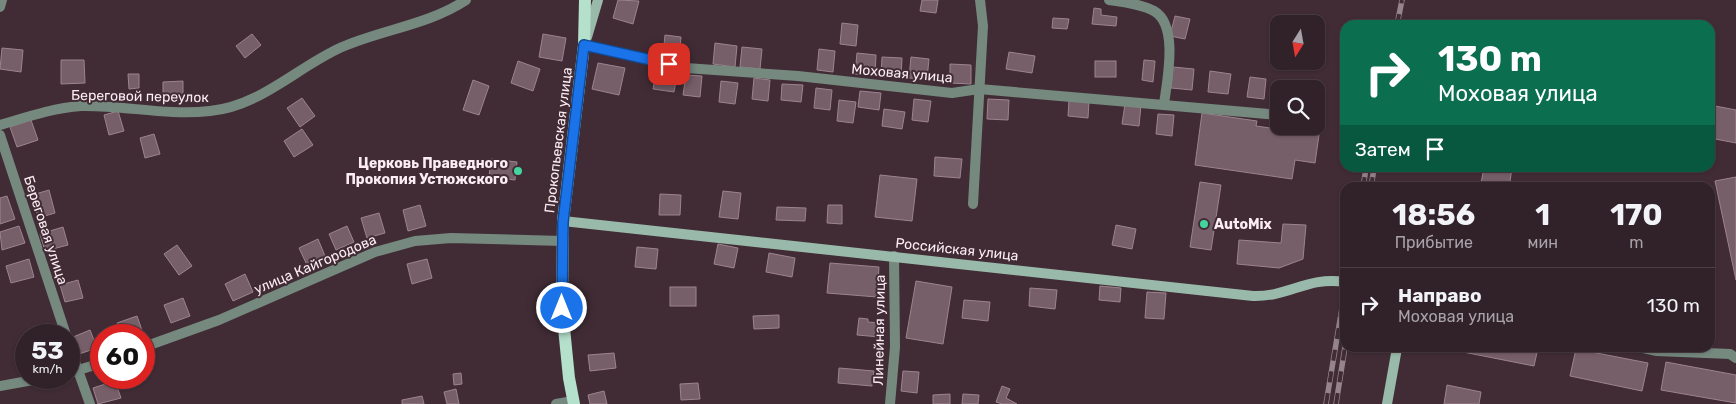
<!DOCTYPE html>
<html lang="ru">
<meta charset="utf-8">
<style>
body{margin:0;font-family:Rubik,sans-serif;background:#392930;color:#f1f3f6;height:100vh;display:flex;flex-direction:column;font-size:19px;white-space:nowrap}
*{box-sizing:border-box;margin:0}
p{font-size:16px;color:#a8a3a8}
.icon{flex:none;width:28px;height:28px;fill:none;stroke:currentColor;stroke-width:2;stroke-linecap:round;stroke-linejoin:round}
.map{position:relative;flex:1;overflow:hidden}
.details{position:absolute;left:1340px;top:182px;width:375px;height:170px;display:flex;flex-direction:column;background:#312128;border-radius:15px;box-shadow:0 1px 4px #0004,0 0 0 1px #4c3e45}
.details>*{flex:none}
.hud{position:absolute;left:1340px;top:20px;width:375px;height:152px;border-radius:15px;box-shadow:0 1px 4px #0004,0 0 0 1px #4c3e45;background:#0b6e4f;color:#fff;overflow:hidden}
.needle{width:32px;rotate:191deg}
.controls{position:absolute;left:1270px;top:15px;display:grid;gap:10px}
.controls a{display:grid;place-items:center;width:55px;height:55px;border-radius:10px;background:#312128;box-shadow:0 1px 4px #0004,0 0 0 1px #4c3e45;font-size:25px}
.speed{position:absolute;left:15px;top:324px;display:flex;gap:10px;font-size:25px;font-weight:700;text-align:center}
.speed>*{display:grid;place-content:center;width:65px;height:65px;border-radius:50%;background:#312128;box-shadow:0 1px 4px #0004,0 0 0 1px #4c3e45;line-height:1}
.speed small{font-size:12px;font-weight:400}
.speed .limit{border:8px solid #d22;background:#fff;color:#111}
.pin{position:absolute;display:grid;place-items:center;width:42px;height:42px;color:#fff;margin:-21px;border-radius:10px;box-shadow:0 2px 8px #0006}
.me{position:absolute;width:55px;margin:-28px;rotate:0deg;stroke-linejoin:round;filter:drop-shadow(0 0 4px #0008)}
.turn{display:flex;align-items:center;gap:18px;height:105px;padding:0 15px;font-size:22px}
.turn .icon{width:65px;height:65px;stroke-width:2.5}
.turn b{display:block;font-size:35px;line-height:42px}
.then{display:flex;align-items:center;height:48px;padding:0 15px;background:#0003;gap:10px;font-size:19px}
.eta{display:flex;justify-content:space-evenly;align-items:center;height:85px;text-align:center}
.eta b{font-size:30px;font-weight:700;line-height:35px}
ul{padding:0;list-style:none}
li{display:flex;align-items:center;gap:15px;height:75px;padding:0 15px;border-top:1px solid #4c3e45}
li div{flex:1}
li b{display:block;font-size:19px}
li em{font-style:normal}
.map>svg:first-child{display:block}
.building{fill:#775f69;stroke:#9d838e}
.lines{fill:none;stroke-linecap:round;stroke-linejoin:round}
.minor{stroke:#75897f;stroke-width:10}
.secondary{stroke:#99baaa;stroke-width:10}
.primary{stroke:#b5e0cb;stroke-width:12}
.rail-casing{stroke:#96848c;stroke-width:5.5}
.rail{stroke:#412c35;stroke-width:4;stroke-dasharray:11;stroke-linecap:butt}
.route-casing{stroke:#114b97;stroke-width:12}
.route{stroke:#1a73e8;stroke-width:9}
.poi-dot{fill:#43d4a0;stroke:#412c35;stroke-width:2}
.labels{text-anchor:middle;stroke-width:4;stroke-linejoin:round;paint-order:stroke}
.street-label{font-size:14px;fill:#fcedf3;stroke:#412c35}
.poi-label{font-size:14px;font-weight:bold;fill:#fcedf3;stroke:#412c35;text-anchor:end}
</style>
<div class="map">
<svg width="1736" height="404" viewBox="0 0 1736 404">
<rect width="100%" height="100%" fill="#412c35"/>
<!-- building -->
<g class="building">
<polygon points="618,0 639,1 633,24 613,18"/>
<polygon points="922,0 938,0 936,13 920,11"/>
<polygon points="1094,8 1101,9 1101,15 1117,17 1116,26 1092,24"/>
<polygon points="1175,16 1190,19 1185,39 1170,36"/>
<polygon points="1053,18 1069,19 1067,29 1052,28"/>
<polygon points="842,23 858,25 856,46 840,44"/>
<polygon points="252,34 261,45 245,58 236,46"/>
<polygon points="543,34 566,38 562,61 539,57"/>
<polygon points="665,35 681,37 679,58 663,56"/>
<polygon points="715,43 737,46 735,67 713,64"/>
<polygon points="742,47 762,49 760,69 740,67"/>
<polygon points="2,48 23,50 21,72 0,69"/>
<polygon points="819,49 835,51 833,72 817,70"/>
<polygon points="1009,52 1035,56 1032,73 1006,69"/>
<polygon points="857,53 876,55 875,75 855,74"/>
<polygon points="882,57 902,58 901,78 881,77"/>
<polygon points="911,57 929,59 927,79 909,78"/>
<polygon points="61,60 84,60 85,83 61,84"/>
<polygon points="1144,60 1155,61 1153,82 1142,80"/>
<polygon points="518,61 540,69 533,91 511,83"/>
<rect x="1095" y="61" width="21" height="16"/>
<polygon points="598,63 625,68 619,95 592,89"/>
<polygon points="950,64 971,65 971,84 950,83"/>
<polygon points="657,67 678,70 674,92 653,89"/>
<polygon points="1173,67 1194,69 1192,90 1171,88"/>
<polygon points="1210,71 1231,74 1228,94 1208,92"/>
<polygon points="128,74 139,74 139,88 129,89"/>
<polygon points="686,75 702,76 700,97 683,95"/>
<polygon points="1250,77 1266,79 1264,99 1247,97"/>
<polygon points="754,78 770,80 768,101 752,99"/>
<polygon points="473,80 489,86 479,115 463,110"/>
<polygon points="183,81 183,101 163,101 163,82"/>
<polygon points="721,81 738,83 735,104 719,102"/>
<polygon points="782,84 803,85 801,102 781,100"/>
<polygon points="816,88 832,90 830,110 814,108"/>
<polygon points="860,91 881,93 879,110 858,107"/>
<polygon points="302,98 315,116 300,127 287,108"/>
<polygon points="914,99 931,101 928,122 912,120"/>
<polygon points="988,99 1009,100 1008,120 987,119"/>
<polygon points="839,100 856,102 853,123 837,121"/>
<polygon points="1069,100 1089,101 1088,118 1068,116"/>
<polygon points="1125,104 1141,105 1139,126 1122,124"/>
<polygon points="1710,105 1736,110 1736,143 1710,138"/>
<polygon points="884,109 905,112 902,129 882,126"/>
<polygon points="118,111 124,131 109,135 104,115"/>
<polygon points="1202,113 1257,121 1256,126 1319,135 1315,163 1295,160 1292,179 1195,165"/>
<polygon points="1158,114 1174,115 1172,136 1156,134"/>
<polygon points="31,120 38,140 17,147 10,127"/>
<polygon points="302,129 313,145 294,157 284,141"/>
<polygon points="154,134 160,154 145,158 140,138"/>
<polygon points="935,157 962,159 960,178 934,176"/>
<polygon points="491,159 517,162 515,180 489,177"/>
<polygon points="1484,168 1512,168 1509,188 1480,188"/>
<polygon points="880,175 917,179 912,221 875,217"/>
<polygon points="1736,177 1736,280 1715,181"/>
<polygon points="1200,182 1221,185 1211,250 1190,247"/>
<polygon points="49,190 55,213 38,218 32,195"/>
<polygon points="723,191 741,193 738,219 719,217"/>
<polygon points="660,194 681,195 680,215 659,215"/>
<polygon points="7,196 15,219 0,224 0,198"/>
<polygon points="420,205 426,226 408,231 403,210"/>
<polygon points="828,205 842,205 842,224 827,223"/>
<polygon points="777,207 806,208 805,221 776,220"/>
<polygon points="379,213 385,233 367,238 361,218"/>
<polygon points="1283,224 1306,225 1303,259 1279,268 1237,264 1239,240 1281,243"/>
<polygon points="1116,225 1136,229 1132,249 1112,245"/>
<polygon points="19,226 25,243 2,250 0,232"/>
<polygon points="347,226 354,242 336,250 329,234"/>
<polygon points="63,227 68,245 45,251 40,234"/>
<polygon points="318,239 325,256 307,265 299,248"/>
<polygon points="718,244 738,248 734,268 714,264"/>
<polygon points="177,245 192,266 179,275 164,254"/>
<polygon points="637,247 658,249 656,269 635,267"/>
<polygon points="769,253 795,258 792,277 766,272"/>
<polygon points="29,259 34,277 11,283 6,266"/>
<polygon points="427,259 432,278 412,284 407,264"/>
<polygon points="830,263 879,267 877,297 827,293"/>
<polygon points="245,274 253,292 233,301 225,284"/>
<polygon points="78,280 83,298 65,302 60,285"/>
<polygon points="916,281 952,287 943,344 906,338"/>
<polygon points="1100,286 1121,288 1120,302 1099,300"/>
<rect x="670" y="287" width="26" height="19"/>
<polygon points="1030,288 1057,290 1055,309 1029,306"/>
<polygon points="1147,292 1166,293 1164,319 1145,318"/>
<polygon points="183,298 190,316 171,323 164,305"/>
<polygon points="964,300 990,302 988,321 962,318"/>
<polygon points="779,315 779,328 754,329 753,316"/>
<polygon points="137,316 144,336 122,335 117,323"/>
<polygon points="859,318 868,319 868,322 881,323 880,337 857,335"/>
<polygon points="90,330 97,348 79,354 73,337"/>
<polygon points="1459,348 1538,348 1534,366 1458,351"/>
<polygon points="1576,349 1648,363 1642,391 1570,376"/>
<polygon points="614,353 616,368 590,371 588,355"/>
<polygon points="1666,362 1736,375 1736,403 1661,390"/>
<polygon points="839,368 874,371 872,386 838,383"/>
<polygon points="903,371 919,372 917,393 901,391"/>
<polygon points="461,373 462,384 454,385 453,374"/>
<polygon points="115,381 121,398 98,404 93,388"/>
<polygon points="698,383 700,399 681,400 680,384"/>
<polygon points="1447,385 1481,392 1479,404 1444,404"/>
<polygon points="1002,386 1010,389 1006,398 1017,404 1002,404 996,402"/>
<polygon points="456,389 459,404 447,404 444,392"/>
<polygon points="604,391 607,404 590,404 588,395"/>
<polygon points="950,394 950,404 933,404 933,395"/>
<polygon points="963,394 979,395 978,404 962,404"/>
<polygon points="422,396 424,404 402,404 402,400"/>
</g>
<g class="lines">
<!-- minor -->
<g class="minor">
<path d="M1109,0C1123,2 1141,4 1154,11C1179,25 1167,81 1164,104"/>
<polyline points="0,7 2,0"/>
<polyline points="584,45 686,68 798,76 952,93 979,89 1279,115"/>
<path d="M0,125C27,117 53,108 81,106C124,105 167,116 210,111C261,106 297,67 342,47C384,29 428,25 466,0"/>
<polyline points="0,135 66,335"/>
<polyline points="973,204 983,26 980,0"/>
<polyline points="69,345 90,404"/>
<polyline points="144,347 219,320 375,252 415,241 451,238 563,241"/>
<polyline points="1643,348 1657,351 1730,354 1736,358"/>
<polyline points="69,373 101,363"/>
<polyline points="0,386 44,378"/>
<polyline points="556,404 573,401"/>
<polyline points="890,404 895,347 894,256"/>
</g>
<!-- secondary -->
<g class="secondary">
<polyline points="587,37 598,0"/>
<path d="M563,221L1253,296C1289,297 1308,276 1345,282"/>
<polyline points="1387,404 1397,348"/>
</g>
<!-- primary -->
<polyline class="primary" points="574,404 569,378 562,308 563,221 584,45 585,0"/>
<!-- rail casing -->
<g class="rail-casing">
<g id="rail">
<polyline points="1397,25 1402,0"/>
<polyline points="1363,188 1366,168"/>
<polyline points="1371,188 1374,168"/>
<polyline points="1326,404 1345,290"/>
<polyline points="1336,404 1345,347"/>
</g>
</g>
<!-- rail -->
<use href="#rail" class="rail"/>
</g>
<g class="lines">
<!-- route casing -->
<g class="route-casing">
<polyline id="route" points="562,308 563,222 584,45 669,64"/>
</g>
<!-- route -->
<use href="#route" class="route"/>
</g>
<!-- markers -->
<g class="poi-dot">
<circle cx="518" cy="171" r="5"/>
<circle cx="1204" cy="224" r="5"/>
</g>
<g class="labels">
<!-- street labels -->
<g class="street-label">
<text transform="translate(902 73) rotate(5)" y="5">Моховая улица</text>
<text transform="translate(140 96) rotate(1)" y="5">Береговой переулок</text>
<text transform="translate(558 140) rotate(-83)" y="5">Прокопьевская улица</text>
<text transform="translate(46 230) rotate(72)" y="5">Береговая улица</text>
<text transform="translate(957 249) rotate(6)" y="5">Российская улица</text>
<text transform="translate(315 264) rotate(-23)" y="5">улица Кайгородова</text>
<text transform="translate(879 330) rotate(-89)" y="5">Линейная улица</text>
</g>
<!-- poi labels -->
<g class="poi-label">
<text x="508" y="168">Церковь Праведного<tspan x="508" dy="16">Прокопия Устюжского</tspan></text>
<text x="1214" y="229" text-anchor="start">AutoMix</text>
</g>
</g>
</svg>
<div class="controls">
<a><svg class="needle" viewBox="-14 -14 28 28"><path d="M0-13l5 13h-10z" fill="#e53935"/><path d="M0 13l5-13h-10z" fill="#a8a3a8"/></svg></a>
<a><svg class="icon" aria-label="search" viewBox="0 0 24 24"><circle cx="10" cy="10" r="6"/><path d="M15 15l6 6"/></svg></a>
</div>
<div class="speed"><div>53<small>km/h</small></div><div class="limit">60</div></div>
<div class="pin" style="left:669px;top:64px;background:#d93025"><svg class="icon" aria-label="arrive" viewBox="0 0 24 24"><path d="M6 21V4h12l-3 4 3 4H6"/></svg></div>
<svg class="me" style="left:562px;top:308px" viewBox="-20 -20 40 40"><circle r="17" fill="#1a73e8" stroke="#fff" stroke-width="3"/><path d="M0-11L8 9 0 5-8 9z" fill="#fff"/></svg>
<div class="hud">
<div class="turn"><svg class="icon" aria-label="right" viewBox="0 0 24 24"><path d="M7 20v-9h11M14 6l5 5-5 5"/></svg><div><b>130 m</b>Моховая улица</div></div>
<div class="then">Затем<svg class="icon" aria-label="arrive" viewBox="0 0 24 24"><path d="M6 21V4h12l-3 4 3 4H6"/></svg></div>
</div>
<section class="details">
<div class="eta">
<div><b>18:56</b><p>Прибытие</p></div>
<div><b>1</b><p>мин</p></div>
<div><b>170</b><p>m</p></div>
</div>
<ul>
<li><svg class="icon" aria-label="right" viewBox="0 0 24 24"><path d="M7 20v-9h11M14 6l5 5-5 5"/></svg><div><b>Направо</b><p>Моховая улица</p></div><em>130 m</em></li>
</ul>
</section>
</div>
